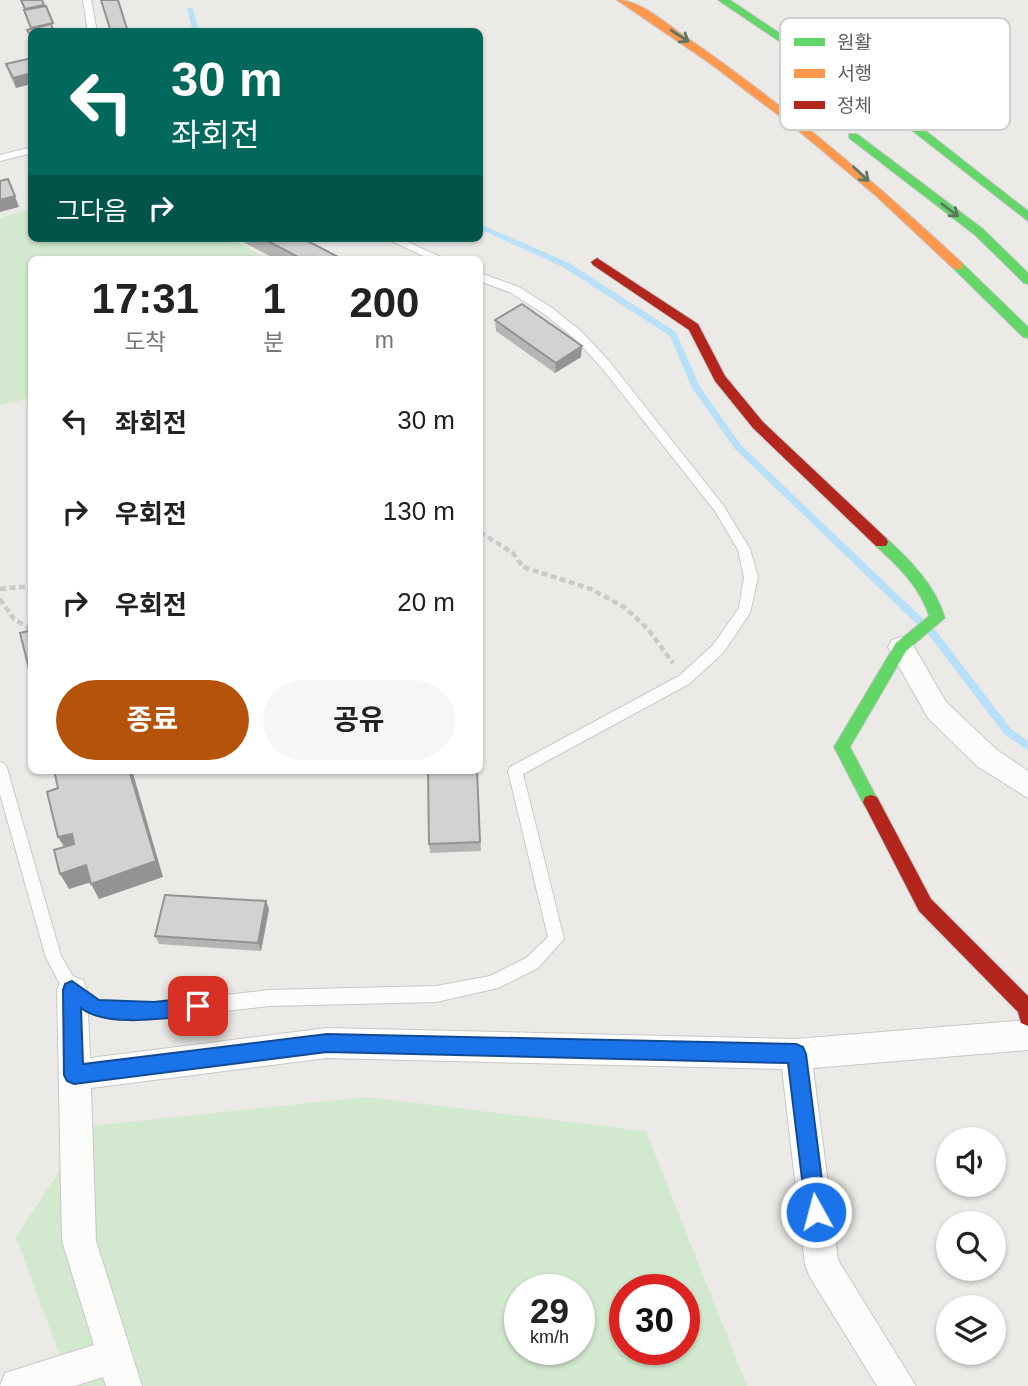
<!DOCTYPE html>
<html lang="ko">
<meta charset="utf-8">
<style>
body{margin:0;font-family:Helvetica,"Noto Sans KR",sans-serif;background:#f6f6f6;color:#222;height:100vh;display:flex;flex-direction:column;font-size:26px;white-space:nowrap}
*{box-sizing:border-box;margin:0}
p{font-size:23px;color:#767676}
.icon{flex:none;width:38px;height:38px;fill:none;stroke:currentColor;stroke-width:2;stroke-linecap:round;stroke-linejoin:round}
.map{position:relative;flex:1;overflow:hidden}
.side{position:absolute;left:28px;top:256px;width:455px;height:518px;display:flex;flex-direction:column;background:#fff;border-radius:10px;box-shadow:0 2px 5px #0004}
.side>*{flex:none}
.banner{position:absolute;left:28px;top:28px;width:455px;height:214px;border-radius:10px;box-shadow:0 2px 5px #0004;background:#00695c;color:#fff;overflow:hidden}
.buttons{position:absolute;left:936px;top:1127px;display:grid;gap:14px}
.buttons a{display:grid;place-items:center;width:70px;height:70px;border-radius:50%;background:#fff;box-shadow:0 2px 5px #0004;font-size:35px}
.speed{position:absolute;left:504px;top:1274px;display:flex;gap:14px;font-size:35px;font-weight:700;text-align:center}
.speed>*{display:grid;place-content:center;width:91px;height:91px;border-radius:50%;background:#fff;box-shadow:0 2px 5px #0004;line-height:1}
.speed small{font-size:18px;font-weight:400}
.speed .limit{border:10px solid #d22;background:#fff;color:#111}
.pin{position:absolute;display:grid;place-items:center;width:60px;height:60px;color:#fff;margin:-30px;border-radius:14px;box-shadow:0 4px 10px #0006}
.me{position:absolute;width:77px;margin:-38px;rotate:353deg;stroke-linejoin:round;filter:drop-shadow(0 0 5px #0008)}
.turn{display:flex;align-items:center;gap:24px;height:147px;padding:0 28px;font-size:32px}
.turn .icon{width:91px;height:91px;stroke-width:2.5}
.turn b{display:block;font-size:49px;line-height:60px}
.then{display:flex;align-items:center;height:66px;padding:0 28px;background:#0003;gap:14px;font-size:26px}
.eta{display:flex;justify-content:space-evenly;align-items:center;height:119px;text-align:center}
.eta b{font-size:42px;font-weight:700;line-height:49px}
.cta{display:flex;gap:14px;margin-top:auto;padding:14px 28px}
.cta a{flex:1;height:80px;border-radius:42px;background:#b45309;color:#fff;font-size:28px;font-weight:700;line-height:80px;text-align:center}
.cta a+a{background:#f6f6f6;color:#222}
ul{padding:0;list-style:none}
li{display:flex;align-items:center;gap:21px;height:91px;padding:0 28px}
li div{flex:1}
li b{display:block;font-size:26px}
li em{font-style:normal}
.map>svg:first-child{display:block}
.green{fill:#d3e9cf;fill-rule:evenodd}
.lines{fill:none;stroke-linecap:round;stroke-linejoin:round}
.stream{fill:#b8e0f8;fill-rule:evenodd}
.lane-casing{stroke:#c8c8c8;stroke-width:2}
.street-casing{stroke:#c8c8c8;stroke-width:2}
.fast-casing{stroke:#c7c7c6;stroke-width:2}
.slow-casing{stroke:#c7c7c6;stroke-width:2}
.jam-casing{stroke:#c7c7c6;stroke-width:2}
.path{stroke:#c8ccc9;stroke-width:4.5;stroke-dasharray:6 3.5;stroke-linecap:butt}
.lane{fill:#fcfcfb;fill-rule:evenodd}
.street{fill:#fcfcfb;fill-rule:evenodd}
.fast{fill:#63d668;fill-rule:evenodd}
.slow{fill:#ff974d;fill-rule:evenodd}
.jam{fill:#b3261e;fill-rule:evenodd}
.wall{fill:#b5b5b3}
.shaded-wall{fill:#949392}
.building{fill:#d3d2d0;stroke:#949392;stroke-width:2}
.oneway{stroke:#5d7765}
.route{fill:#1a73e8;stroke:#114b97;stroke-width:2}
.key{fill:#fff;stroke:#cecfd0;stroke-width:2}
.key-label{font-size:19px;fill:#5b5f64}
</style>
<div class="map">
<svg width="1028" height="1386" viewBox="0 0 1028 1386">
<rect width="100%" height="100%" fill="#ebeae6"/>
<!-- green -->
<g class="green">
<polygon points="31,209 32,238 230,238 268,259 32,259 31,398 0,405 0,218"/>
<path d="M367,1097L646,1131L747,1386H71L16,1237L89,1126ZM520,1290H579V1349H520ZM625,1290H684V1349H625Z"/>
</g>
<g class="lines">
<!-- stream -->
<g class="stream">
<polygon points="190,7 193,9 199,32 193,32 187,9"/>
<polygon points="480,224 569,263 676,332 700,387 741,445 937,632 1011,729 1028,741 1028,750 1005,735 931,638 735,449 692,388 670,336 563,267 480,229"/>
</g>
<!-- lane casing -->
<g class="lane-casing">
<g id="lane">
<polygon points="83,0 91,0 97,32 88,32"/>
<polygon points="32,147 32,153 0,161 0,155"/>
<polygon points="385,238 399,238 445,259 430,259"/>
<polygon points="480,273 519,287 552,308 582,332 609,361 723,505 750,549 758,577 750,613 723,653 689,684 523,774 564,939 538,968 498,988 436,1002 269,1006 154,1019 96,1016 66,995 46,958 0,794 0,762 5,764 7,768 61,956 78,985 99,1000 154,1003 269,990 436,986 490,976 526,958 548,937 508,771 510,767 679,676 713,645 739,608 744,577 738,550 715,511 601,367 574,338 544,314 511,293 480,281"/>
</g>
</g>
<!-- street casing -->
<g class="street-casing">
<g id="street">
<polygon points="901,637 910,640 946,702 997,750 1028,771 1028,798 977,766 928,718 888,647 892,640"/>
<polygon points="72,976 83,980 87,990 90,1058 327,1028 796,1039 1028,1020 1028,1050 813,1068 838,1260 916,1386 877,1386 810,1277 805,1265 782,1069 327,1058 91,1088 96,1241 142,1386 106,1386 103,1377 75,1386 0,1386 5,1373 94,1345 62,1241 57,990 61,980"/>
</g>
</g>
<!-- fast casing -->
<g class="fast-casing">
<g id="fast">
<polygon points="718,0 730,0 922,128 1028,211 1028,221 914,132"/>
<polygon points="849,134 857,134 983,229 1028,273 1028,284 1024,283 975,235 849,138"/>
<polygon points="958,262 962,263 1028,327 1028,338 1023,337 954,269 954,263"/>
<path d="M881,537L886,538C911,561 935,585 945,618L906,651L850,747L879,802L877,807L871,809L865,807L834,747L896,643L929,616C920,587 898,566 876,546L874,542Z"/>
</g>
</g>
<!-- slow casing -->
<g class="slow-casing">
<path id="slow" d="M617,0C641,0 666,24 686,37C785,105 875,182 962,263V269H954L875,195L793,126L708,62Z"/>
</g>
<!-- jam casing -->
<g class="jam-casing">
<g id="jam">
<polygon points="597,258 698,324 725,376 763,422 886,538 888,542 886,546 876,546 753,428 715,381 689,330 593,265 591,262"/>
<polygon points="871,795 877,797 931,899 1028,996 1028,1026 1021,1023 1018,1012 919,911 863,802 865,797"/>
</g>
</g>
<!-- path -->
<g class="path">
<polyline points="480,532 513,553 523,567 591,589 624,607 648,629 673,663"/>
<polyline points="0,589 32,586"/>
<polyline points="0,599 14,619 32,630"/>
</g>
<!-- lane -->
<use href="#lane" class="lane"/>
<!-- street -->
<use href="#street" class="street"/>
<!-- fast -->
<use href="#fast" class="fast"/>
<!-- slow -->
<use href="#slow" class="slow"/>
<!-- jam -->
<use href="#jam" class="jam"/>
</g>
<!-- wall -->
<g class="wall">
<polygon points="32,58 16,88 10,75 6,64"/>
<polygon points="236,238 302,238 342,259 275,259"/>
<polygon points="495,320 581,357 555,373 496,331"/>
<polygon points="477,770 481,851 430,853 429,844"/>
<polygon points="269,909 261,951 159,944 155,936"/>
</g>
<!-- shaded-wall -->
<g class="shaded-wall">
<polygon points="32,73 32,84 16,88 13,78"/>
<polygon points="15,196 19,207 0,212 0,200"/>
<polygon points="582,346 581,357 555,373 556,363"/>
<polygon points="129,770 132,770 163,877 99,899 91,884"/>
<polygon points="72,834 81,850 68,853 58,837"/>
<polygon points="86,865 95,881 69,889 60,874"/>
<polygon points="266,901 269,909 261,951 258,943"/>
</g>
<!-- building -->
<g class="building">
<polygon points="21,0 42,0 44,5 25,9"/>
<polygon points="101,0 118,0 128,32 111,32"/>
<polygon points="46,6 53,23 31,28 24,10"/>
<polygon points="51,24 54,32 32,32 32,38 27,30"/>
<polygon points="32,58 32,73 13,78 6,64"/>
<polygon points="8,179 15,196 0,200 0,181"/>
<polygon points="262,238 302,238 342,259 302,259"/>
<polygon points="522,304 582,346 556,363 495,320"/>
<polygon points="32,630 32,681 20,633"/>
<polygon points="54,770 129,770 156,861 91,884 86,865 60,874 54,850 74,844 72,834 58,837 47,792 58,788"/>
<polygon points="428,770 477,770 480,842 429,844"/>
<polygon points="165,895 266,901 258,943 155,936"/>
</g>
<!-- one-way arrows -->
<defs><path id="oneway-shaft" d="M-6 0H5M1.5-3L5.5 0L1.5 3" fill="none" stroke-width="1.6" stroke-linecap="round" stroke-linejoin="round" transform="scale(1.75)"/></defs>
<g class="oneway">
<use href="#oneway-shaft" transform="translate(680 36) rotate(33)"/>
<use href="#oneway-shaft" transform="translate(861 174) rotate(43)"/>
<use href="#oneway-shaft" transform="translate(950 210) rotate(37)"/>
</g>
<!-- route -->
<path class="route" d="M72,981L99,1000L154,1002L198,997L204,1000L207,1006L204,1013L198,1015C167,1018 106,1028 81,1008L83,1064L327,1034L796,1044L803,1047L806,1054L826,1212L823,1219L816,1222L809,1219L806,1212L788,1063L327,1052L74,1084L67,1081L64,1075L63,990L65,984Z"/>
<!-- legend -->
<rect x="780" y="18" width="230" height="112" rx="10" class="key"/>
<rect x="794" y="38" width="31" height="8" fill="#63d668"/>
<rect x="794" y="69" width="31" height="9" fill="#ff974d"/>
<rect x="794" y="101" width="31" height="8" fill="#b3261e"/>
<g class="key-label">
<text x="837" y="49">원활</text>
<text x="837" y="80">서행</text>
<text x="837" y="112">정체</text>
</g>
</svg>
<div class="buttons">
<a><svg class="icon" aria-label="sound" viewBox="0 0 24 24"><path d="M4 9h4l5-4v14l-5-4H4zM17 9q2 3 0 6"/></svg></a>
<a><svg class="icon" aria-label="search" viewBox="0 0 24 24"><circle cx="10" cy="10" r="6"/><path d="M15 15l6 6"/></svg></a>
<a><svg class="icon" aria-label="layers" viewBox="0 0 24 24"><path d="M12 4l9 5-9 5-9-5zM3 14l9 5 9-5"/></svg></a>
</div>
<div class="speed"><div>29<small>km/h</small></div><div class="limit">30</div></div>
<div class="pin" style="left:198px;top:1006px;background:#d93025"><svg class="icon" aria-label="arrive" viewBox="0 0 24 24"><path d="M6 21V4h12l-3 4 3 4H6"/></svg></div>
<svg class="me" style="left:816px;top:1212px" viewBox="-20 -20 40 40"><circle r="17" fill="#1a73e8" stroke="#fff" stroke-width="3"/><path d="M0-11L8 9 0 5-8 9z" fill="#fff"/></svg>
<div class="banner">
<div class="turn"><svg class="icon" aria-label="left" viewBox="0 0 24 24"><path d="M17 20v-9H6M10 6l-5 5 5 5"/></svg><div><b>30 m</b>좌회전</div></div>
<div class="then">그다음<svg class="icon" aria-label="right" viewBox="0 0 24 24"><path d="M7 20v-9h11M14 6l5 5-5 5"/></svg></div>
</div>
<section class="side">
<div class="eta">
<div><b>17:31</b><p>도착</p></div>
<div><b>1</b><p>분</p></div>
<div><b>200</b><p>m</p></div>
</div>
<ul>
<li><svg class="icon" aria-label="left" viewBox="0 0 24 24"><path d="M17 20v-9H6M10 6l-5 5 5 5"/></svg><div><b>좌회전</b></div><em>30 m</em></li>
<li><svg class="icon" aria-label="right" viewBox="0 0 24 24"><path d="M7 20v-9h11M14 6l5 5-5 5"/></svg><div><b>우회전</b></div><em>130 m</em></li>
<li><svg class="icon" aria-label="right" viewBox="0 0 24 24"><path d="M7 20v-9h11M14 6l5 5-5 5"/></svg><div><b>우회전</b></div><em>20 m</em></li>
</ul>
<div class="cta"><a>종료</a><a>공유</a></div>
</section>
</div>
